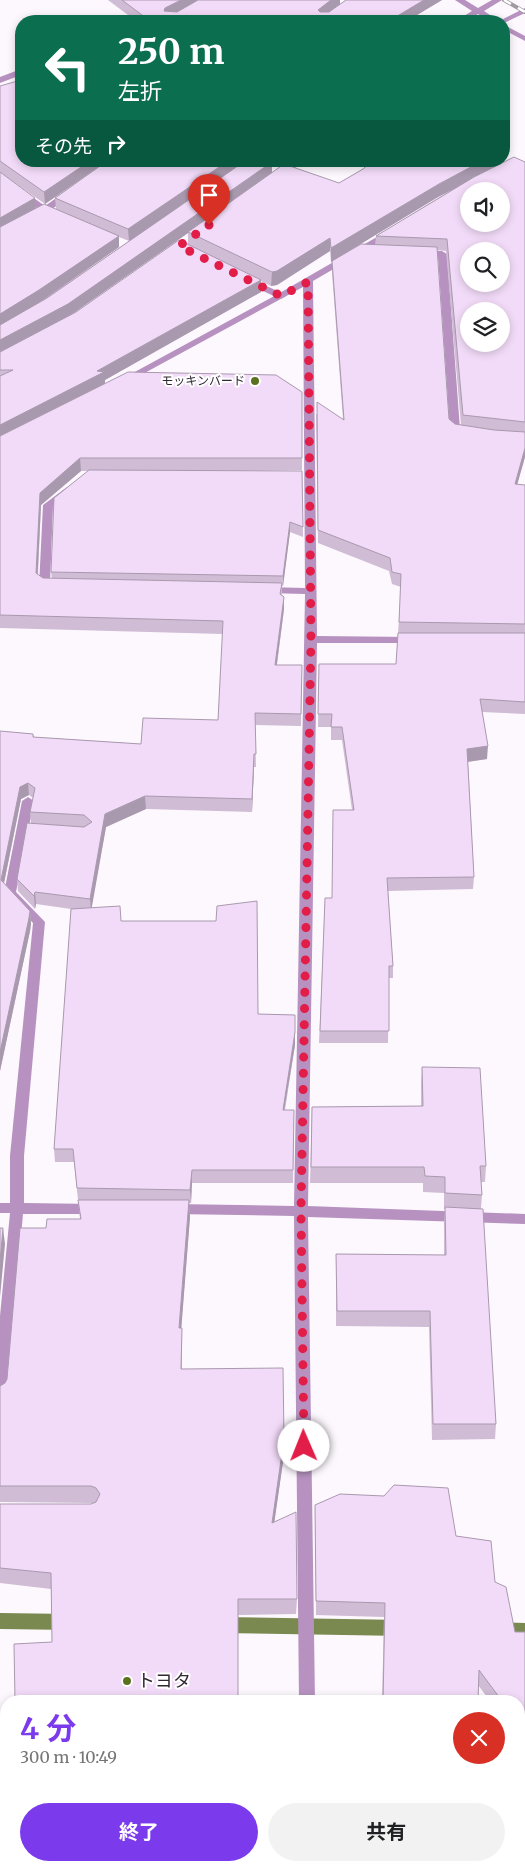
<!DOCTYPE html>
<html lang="ja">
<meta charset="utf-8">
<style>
body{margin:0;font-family:Merriweather,"Noto Sans JP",serif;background:#f2f2f2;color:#202124;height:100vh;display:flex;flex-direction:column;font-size:19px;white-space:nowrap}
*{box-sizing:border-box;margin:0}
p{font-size:16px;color:#757577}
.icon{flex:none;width:28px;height:28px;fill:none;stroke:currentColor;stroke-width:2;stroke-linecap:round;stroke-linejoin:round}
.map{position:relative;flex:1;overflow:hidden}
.panel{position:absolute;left:0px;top:1695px;width:525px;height:176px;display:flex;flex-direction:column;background:#fff;border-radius:20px 20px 0 0;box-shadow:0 2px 8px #0003}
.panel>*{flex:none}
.guide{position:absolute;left:15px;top:15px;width:495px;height:152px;border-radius:20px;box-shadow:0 2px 8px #0003;background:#0b6e4f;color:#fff;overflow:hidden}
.buttons{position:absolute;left:460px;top:182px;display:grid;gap:10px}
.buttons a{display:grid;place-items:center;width:50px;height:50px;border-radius:50%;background:#fff;box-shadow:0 2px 8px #0003;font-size:25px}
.pin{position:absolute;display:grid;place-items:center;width:42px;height:42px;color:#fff;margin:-51px -21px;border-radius:50% 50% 50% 0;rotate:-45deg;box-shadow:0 0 5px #0007}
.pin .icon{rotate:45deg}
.me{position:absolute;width:55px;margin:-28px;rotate:359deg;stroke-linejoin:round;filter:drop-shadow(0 0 4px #0008)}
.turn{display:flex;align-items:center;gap:18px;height:105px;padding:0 20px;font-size:22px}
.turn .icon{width:65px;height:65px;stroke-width:2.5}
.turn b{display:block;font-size:35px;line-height:42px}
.then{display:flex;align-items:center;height:48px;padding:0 20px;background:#0003;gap:10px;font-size:19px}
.round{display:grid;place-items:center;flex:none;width:52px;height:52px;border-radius:26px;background:#f2f2f2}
.summary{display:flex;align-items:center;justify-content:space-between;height:85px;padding:0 20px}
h1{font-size:30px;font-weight:700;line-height:38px;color:#7c3aed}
.cta{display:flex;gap:10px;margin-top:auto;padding:10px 20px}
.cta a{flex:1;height:58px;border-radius:30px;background:#7c3aed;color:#fff;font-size:20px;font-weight:700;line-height:58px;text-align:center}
.cta a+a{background:#f2f2f2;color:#202124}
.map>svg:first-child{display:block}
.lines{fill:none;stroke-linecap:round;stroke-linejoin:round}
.stream{fill:#798950;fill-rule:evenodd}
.lane{fill:#b792c1;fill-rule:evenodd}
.street{fill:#b792c1;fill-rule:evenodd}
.rail-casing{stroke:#9f99a1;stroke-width:4}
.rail{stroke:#fff;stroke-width:2.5;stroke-dasharray:8;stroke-linecap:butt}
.wall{fill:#d0bcd5;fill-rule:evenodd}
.shaded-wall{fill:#a999ae}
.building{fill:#f2dbf8;stroke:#a999ae;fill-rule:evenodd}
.route{stroke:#e11d48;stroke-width:9;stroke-dasharray:0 16.2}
.poi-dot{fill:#5b7120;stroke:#fff;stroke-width:2}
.labels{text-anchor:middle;stroke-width:4;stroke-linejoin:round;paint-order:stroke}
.far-poi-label{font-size:12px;fill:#302833;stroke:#fff;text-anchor:end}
.near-poi-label{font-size:18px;fill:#302833;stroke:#fff;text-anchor:start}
</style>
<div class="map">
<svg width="525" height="1871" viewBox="0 0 525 1871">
<rect width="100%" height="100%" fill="#fdf8fe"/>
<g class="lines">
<!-- stream -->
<g class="stream">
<polygon points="0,1613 71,1614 78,1616 80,1622 78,1628 71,1630 0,1629"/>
<polygon points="219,1617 403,1620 410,1622 412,1628 410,1634 403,1636 219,1633 212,1631 210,1625 212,1619"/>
<polygon points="496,1622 525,1623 525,1639 496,1638 489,1636 487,1630 489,1624"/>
</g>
<!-- lane -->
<polygon class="lane" points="247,277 284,294 286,296 281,299 278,298 244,282 244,278"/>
<!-- street -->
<g class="street">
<polygon points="455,0 465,0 478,8 492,0 502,0 484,11 499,21 525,8 525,13 504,23 504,21 490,21 478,14 466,21 456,21 472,11"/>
<polygon points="504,25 525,36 525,41 504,30"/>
<polygon points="21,69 21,75 0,83 0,77"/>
<polygon points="294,161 304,161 281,179 275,179 275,175"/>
<polygon points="0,174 45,206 66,191 72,191 74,193 48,212 42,212 0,181"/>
<polygon points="389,230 394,233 392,235 313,281 317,636 413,637 419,640 413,643 317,643 308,1206 525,1214 525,1224 308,1217 315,1701 299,1701 294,1216 173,1214 168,1213 166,1209 168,1205 173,1204 294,1206 305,594 266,593 261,590 266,587 305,588 303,287 128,382 125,383 120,380 278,294"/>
<polygon points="421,250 442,251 447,254 460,429 467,432 462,435 451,433 450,431 438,257 418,255 416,253"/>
<path d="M67,487L72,490L71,492L53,506L50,583L57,585L58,587C54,592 43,591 39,586L43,505Z"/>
<polygon points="28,797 34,801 16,892 45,922 24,1156 24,1203 95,1204 100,1205 102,1209 100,1213 95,1214 23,1214 7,1395 5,1399 0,1401 0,1316 10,1213 0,1213 0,1203 10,1203 10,1156 33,923 4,893 22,801"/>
<rect x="301" y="1865" width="16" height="6"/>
</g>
<!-- rail casing -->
<g class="rail-casing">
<polyline id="rail" points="504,0 525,12"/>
</g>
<!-- rail -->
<use href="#rail" class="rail"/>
</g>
<!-- wall -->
<g class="wall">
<polygon points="108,0 340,0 340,4 346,0 442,0 407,21 136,21"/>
<path d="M0,86L21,161H242V163L272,172L339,183L363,169L372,161H502V163L525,162V457L517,484L525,485V714L482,712L487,759L468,762L474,877L473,889L388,891L393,966V978H389L388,1043H319L325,898H332L352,810L342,740H331V727H318L319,664H396L401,587L392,584L389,571L318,543L316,414L343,419L332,273V261L375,245L376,236L451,190L438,197L331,262L330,251L277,285L271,286L261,281V292L105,380V384L302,392V470H217L302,471L303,537L290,532L283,586H282V595L284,597V609L277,665H302L301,726L255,725L256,767H254L252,812L146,809L106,827L91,908L121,921L258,1014L295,1015V1045L285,1110H294L293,1183H192L191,1203H189L190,1217L181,1328L182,1345V1369L284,1439V1455L274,1522L297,1599L296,1614L238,1615L52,1642L51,1589L0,1583V1504H91L93,1503L0,1502V1386L5,1383L7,1379L46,1228L80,1219L74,1162H55L54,1149L71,909L36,904L35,909L18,891L17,879L31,824L30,812L33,798L29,795L21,799L4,883L30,911L31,924L30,931L0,1071V731L33,734L34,737L141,744L218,720L223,634L0,628ZM97,168L55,198L56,209H36L1,173L45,204ZM219,179L45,299L119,247V237L129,241ZM188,233V244L75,312ZM437,250L446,251L461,425L455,424L449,419ZM81,471H88L51,572L52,579L43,578L38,575L41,505Z"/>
<polygon points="422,1067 486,1166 485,1182 481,1182 482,1195 481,1208 496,1424 495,1439 432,1440 429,1327 336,1326 336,1254 444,1255 444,1223 445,1209 444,1209 444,1193 423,1192 423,1183 310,1183 312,1107 421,1106 421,1083"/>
<polygon points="315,1505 456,1536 495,1582 515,1632 525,1632 525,1748 519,1739 519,1701 490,1701 478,1685 478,1701 382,1701 384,1617 316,1615"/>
</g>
<!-- shaded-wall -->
<g class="shaded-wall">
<polygon points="181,0 203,0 165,19 164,11 165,8"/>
<polygon points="331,0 340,0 340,4 318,21 318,10"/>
<polygon points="424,0 442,0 407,21 389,21"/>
<polygon points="90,161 107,161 45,204 44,192"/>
<polygon points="228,161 242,161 242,164 129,241 128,229"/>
<polygon points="482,161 502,161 502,164 438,197 331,262 331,248 439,184"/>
<polygon points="272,162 272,174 188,232 188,233 69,316 0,353 0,340"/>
<polygon points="35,198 36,210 0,230 0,218"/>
<polygon points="119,236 119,247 40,302 0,327 0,314"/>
<polygon points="330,238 330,251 277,285 271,286 272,272"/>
<polygon points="261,280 261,292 105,380 105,384 0,438 0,425"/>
<polygon points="525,448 525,457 514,496 515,484"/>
<polygon points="80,458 81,471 41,505 37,586 36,573 40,493"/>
<polygon points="290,522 290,532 283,586 283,576"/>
<polygon points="284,597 284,609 275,677 275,665"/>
<polygon points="488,746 487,759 466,762 467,749"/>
<polygon points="254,754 254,767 252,812 252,799"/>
<polygon points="28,783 29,795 21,799 2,893 1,880 20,787"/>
<polygon points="145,796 146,809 106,827 91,912 90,899 105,814"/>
<polygon points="35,892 36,904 35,909 34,896"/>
<polygon points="30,911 31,924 30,931 0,1071 0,1052"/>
<polygon points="295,1032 295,1045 282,1123 283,1110"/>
<polygon points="192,1170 192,1183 191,1203 190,1190"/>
<polygon points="189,1200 190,1217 180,1345 179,1328"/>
<polygon points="3,1228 5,1244 0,1297 0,1261"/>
<polygon points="182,1328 182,1345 181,1385 181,1369"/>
<polygon points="284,1439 284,1455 272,1539 272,1523"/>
</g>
<!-- building -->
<g class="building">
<polygon points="122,0 181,0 165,8 164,11 177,12 198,0 331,0 318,10 320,12 329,12 346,0 424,0 389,21 150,21"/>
<polygon points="21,80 21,161 90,161 44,192 0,161 0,86"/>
<path d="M514,157L525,162V422L463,415L447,239L376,236L474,177ZM469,191H501V224H469ZM469,251H501V284H469ZM469,311H501V344H469Z"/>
<polygon points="107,161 228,161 128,229 55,198"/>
<polygon points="245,161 270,161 272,162 68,304 0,340 0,325 47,298"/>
<polygon points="372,161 482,161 439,184 331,248 330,238 277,271 272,272 188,232 284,164 339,183 363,169"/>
<polygon points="0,172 35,198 0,218"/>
<polygon points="44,204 119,236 39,290 0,314 0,227"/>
<polygon points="179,240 261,280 97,371 104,372 0,425 0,376 13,370 0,370 0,352 76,312"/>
<polygon points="361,244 437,247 449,419 455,424 494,430 525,432 525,448 515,484 525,485 525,624 399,622 401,574 392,572 390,558 318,530 317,402 344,420 332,261"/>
<polygon points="128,372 276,375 302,392 302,458 80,458 40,493 36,573 43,578 282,583 280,594 284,597 275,665 302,665 301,714 255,713 256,754 254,754 252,799 145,796 105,814 90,899 35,892 34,896 17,879 27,823 84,827 92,822 84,815 30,812 35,788 28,783 20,787 1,880 30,911 29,918 0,1052 0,731 33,734 33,737 141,744 143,718 218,720 223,621 0,615 0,436"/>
<polygon points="89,470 302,471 303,527 290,522 283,576 51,572 54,498"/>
<polygon points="398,633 525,633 525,702 480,699 488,746 467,749 474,877 387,878 393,966 389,966 389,1031 320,1031 325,898 332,898 333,810 354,810 342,727 331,727 332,714 318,714 319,664 396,664"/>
<polygon points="257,901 258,1014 295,1015 295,1032 283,1110 294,1110 293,1170 192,1170 190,1190 77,1188 73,1149 54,1149 71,909 120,906 121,921 216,921 217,906"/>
<polygon points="422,1067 480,1068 486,1166 480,1166 482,1195 445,1193 445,1177 425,1176 424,1167 311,1167 312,1107 423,1106"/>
<polygon points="78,1200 189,1200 179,1328 182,1328 181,1369 283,1368 284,1439 272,1523 296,1512 297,1599 238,1599 238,1701 15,1701 14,1644 52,1642 51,1573 0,1568 0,1504 91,1504 96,1502 100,1494 96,1488 91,1486 0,1486 0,1386 5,1383 7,1379 20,1228 46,1228 47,1219 81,1219"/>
<polygon points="445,1207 483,1209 496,1424 433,1424 430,1311 337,1311 336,1254 446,1255"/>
<polygon points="0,1228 3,1228 0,1261"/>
<polygon points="394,1485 448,1488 456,1536 491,1541 495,1582 506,1587 515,1632 525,1632 525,1732 519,1723 519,1701 502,1701 479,1670 478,1701 383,1701 385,1603 316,1601 315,1505 340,1494 384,1496"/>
<polygon points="45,1865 239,1865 239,1871 23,1871 25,1869"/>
<polygon points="340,1865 456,1865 456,1871 341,1871"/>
</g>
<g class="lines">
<!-- route -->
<polyline class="route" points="209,225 179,246 281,296 308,282 311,639 301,1211 304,1446"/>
</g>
<!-- markers -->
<g class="poi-dot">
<circle cx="255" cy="381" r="5"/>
<circle cx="127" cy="1681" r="5"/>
</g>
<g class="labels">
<!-- far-poi labels -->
<g class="far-poi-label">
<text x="245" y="385">モッキンバード</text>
</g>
<!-- near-poi labels -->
<g class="near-poi-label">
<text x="137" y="1687">トヨタ</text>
</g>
</g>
</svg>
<div class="buttons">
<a><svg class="icon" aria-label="sound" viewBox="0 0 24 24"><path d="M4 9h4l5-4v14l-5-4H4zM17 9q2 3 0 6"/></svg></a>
<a><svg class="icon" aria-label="search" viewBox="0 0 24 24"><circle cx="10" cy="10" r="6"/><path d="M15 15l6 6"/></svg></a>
<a><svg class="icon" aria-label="layers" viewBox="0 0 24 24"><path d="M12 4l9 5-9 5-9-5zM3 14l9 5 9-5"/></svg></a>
</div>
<div class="pin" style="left:209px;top:225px;background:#d93025"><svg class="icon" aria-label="arrive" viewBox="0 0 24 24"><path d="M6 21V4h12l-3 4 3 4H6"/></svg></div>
<svg class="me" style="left:304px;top:1446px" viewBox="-20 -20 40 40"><circle r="19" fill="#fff"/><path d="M0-13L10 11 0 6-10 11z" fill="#e11d48"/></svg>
<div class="guide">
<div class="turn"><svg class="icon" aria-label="left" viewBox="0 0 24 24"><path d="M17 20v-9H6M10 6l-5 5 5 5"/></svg><div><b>250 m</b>左折</div></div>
<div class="then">その先<svg class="icon" aria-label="right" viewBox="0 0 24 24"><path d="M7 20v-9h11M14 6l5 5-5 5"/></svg></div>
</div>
<section class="panel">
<div class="summary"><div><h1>4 分</h1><p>300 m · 10:49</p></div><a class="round" style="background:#d93025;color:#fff"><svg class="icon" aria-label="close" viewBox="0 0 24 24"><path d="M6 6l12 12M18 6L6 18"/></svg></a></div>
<div class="cta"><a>終了</a><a>共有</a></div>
</section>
</div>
